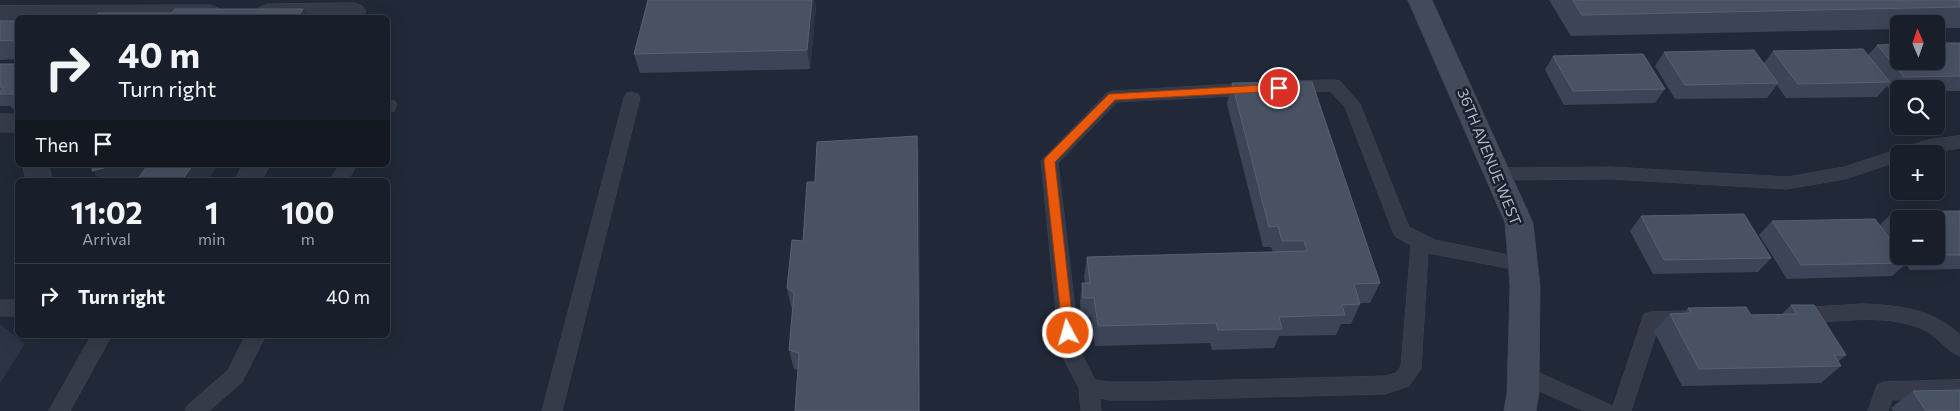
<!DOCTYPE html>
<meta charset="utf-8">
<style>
body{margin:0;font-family:Commissioner,sans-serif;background:#222732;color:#f1f3f6;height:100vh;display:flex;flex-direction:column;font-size:19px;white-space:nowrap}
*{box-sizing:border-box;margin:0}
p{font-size:16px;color:#9fa2a8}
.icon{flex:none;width:28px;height:28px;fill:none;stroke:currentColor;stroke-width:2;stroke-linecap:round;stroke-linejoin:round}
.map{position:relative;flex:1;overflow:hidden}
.details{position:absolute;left:15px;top:178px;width:375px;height:160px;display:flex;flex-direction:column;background:#191f2a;border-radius:8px;box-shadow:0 5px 20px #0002,0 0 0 1px #373d47}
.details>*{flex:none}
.hud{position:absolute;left:15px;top:15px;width:375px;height:152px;border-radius:8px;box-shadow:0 5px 20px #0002,0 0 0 1px #373d47;background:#191f2a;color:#f1f3f6;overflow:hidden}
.needle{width:32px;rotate:358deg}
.buttons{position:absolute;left:1890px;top:15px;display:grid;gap:10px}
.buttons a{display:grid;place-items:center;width:55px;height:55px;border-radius:8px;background:#191f2a;box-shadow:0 5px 20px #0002,0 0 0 1px #373d47;font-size:25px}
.pin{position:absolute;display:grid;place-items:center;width:42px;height:42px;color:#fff;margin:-21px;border:2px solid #fff;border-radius:50%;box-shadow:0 1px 5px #0007}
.me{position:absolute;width:55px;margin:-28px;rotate:354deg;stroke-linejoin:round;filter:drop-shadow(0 0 4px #0008)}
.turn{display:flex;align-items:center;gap:18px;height:105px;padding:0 20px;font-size:22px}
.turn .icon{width:65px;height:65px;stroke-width:2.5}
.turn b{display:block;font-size:35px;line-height:42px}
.then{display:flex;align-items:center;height:48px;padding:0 20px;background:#0003;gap:10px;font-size:19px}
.eta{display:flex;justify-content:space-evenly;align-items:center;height:85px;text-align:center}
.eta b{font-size:30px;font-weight:700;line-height:35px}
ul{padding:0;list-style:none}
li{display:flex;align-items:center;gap:15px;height:65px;padding:0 20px;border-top:1px solid #373d47}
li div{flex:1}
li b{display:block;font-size:19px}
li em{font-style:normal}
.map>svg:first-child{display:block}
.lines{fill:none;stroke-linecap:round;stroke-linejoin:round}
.lane-casing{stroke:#3e4452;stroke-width:1}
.street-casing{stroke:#3e4452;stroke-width:1}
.secondary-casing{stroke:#3e4452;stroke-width:1}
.lane{fill:#353b49;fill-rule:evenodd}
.street{fill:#353b49;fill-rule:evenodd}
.secondary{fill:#434a5b;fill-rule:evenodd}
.wall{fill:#3c4557;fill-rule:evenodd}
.shaded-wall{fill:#2c3546}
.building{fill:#485263;stroke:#586172}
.route{fill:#ea580c;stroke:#983908}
.labels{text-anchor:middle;stroke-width:5;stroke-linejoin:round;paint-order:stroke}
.street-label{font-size:15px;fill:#b0b6c5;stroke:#1a202d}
</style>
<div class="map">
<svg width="1960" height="411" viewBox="0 0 1960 411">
<rect width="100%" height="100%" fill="#212938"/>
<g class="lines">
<!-- lane casing -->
<g class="lane-casing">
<g id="lane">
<polygon points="1334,80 1340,81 1360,104 1409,227 1435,240 1529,259 1532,264 1529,269 1523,271 1428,253 1421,369 1409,386 1385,394 1152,400 1109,400 1100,398 1101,411 1081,411 1079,388 1060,352 1041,161 1107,93 1113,91 1253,83 1259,85 1261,89 1259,93 1253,95 1117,102 1058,163 1080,351 1095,380 1109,382 1152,382 1385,376 1396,373 1401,366 1411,245 1396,237 1393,232 1345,107 1330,91 1291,93 1285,91 1283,87 1285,83 1291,81"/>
<polygon points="632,92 638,94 640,98 562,411 542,411 624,98 626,94"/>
<polygon points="388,100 395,101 397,105 394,111 388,113"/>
<polygon points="1960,136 1960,148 1923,154 1899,154 1899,161 1845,179 1787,189 1611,179 1498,180 1492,179 1489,174 1492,169 1498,168 1611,167 1787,177 1844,167 1927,140"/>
<polygon points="340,165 357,165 348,180 330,180"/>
<rect x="0" y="300" width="18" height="16"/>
<path d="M1862,304C1897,305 1934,309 1960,335V356C1945,351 1937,334 1920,328C1882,313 1836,322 1797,324L1790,322L1787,316L1790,310L1797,308Z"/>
<polygon points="1688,311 1695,313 1698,319 1695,325 1688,327 1658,328 1631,411 1584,411 1517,381 1514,375 1517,369 1524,366 1613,406 1644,314 1651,312"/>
<polygon points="92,335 112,335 70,411 49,411"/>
<polygon points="246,335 266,335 242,382 209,411 185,411 188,405 228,370"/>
<polygon points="1960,380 1960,398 1892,400 1888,411 1868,411 1877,385 1884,382"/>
</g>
</g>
<!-- street casing -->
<g class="street-casing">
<g id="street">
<polygon points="354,3 362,6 366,11 363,18 260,18 256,12 260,7 268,4"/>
<polygon points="210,5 218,8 222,13 219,18 18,18 18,22 0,22 0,6"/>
<rect x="0" y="114" width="18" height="18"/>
<polygon points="23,165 49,165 52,180 26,180"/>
<polygon points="243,165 270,165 262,180 235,180"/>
</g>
</g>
<!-- secondary casing -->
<g class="secondary-casing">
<polygon id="secondary" points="1408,0 1432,0 1533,223 1540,286 1539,393 1536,411 1504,411 1507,393 1510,286 1505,223"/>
</g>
<!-- lane -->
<use href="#lane" class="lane"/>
<!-- street -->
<use href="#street" class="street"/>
<!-- secondary -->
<use href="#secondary" class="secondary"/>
</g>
<!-- wall -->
<g class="wall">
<polygon points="1549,0 1960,0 1960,28 1936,28 1936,24 1899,24 1899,29 1571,36"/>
<polygon points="816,8 810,69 640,73 634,54"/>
<polygon points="0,21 18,21 18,59 0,60"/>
<polygon points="1960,43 1960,91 1936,91 1936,89 1899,89 1899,92 1891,92 1887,86 1877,97 1786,98 1777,85 1767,98 1675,99 1655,66 1664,52 1764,63 1773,51 1868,55 1877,45"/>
<polygon points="1553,56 1665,89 1655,103 1564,105 1545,70"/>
<polygon points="0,64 18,64 18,113 10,106 0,106"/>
<polygon points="1232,83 1380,283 1370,303 1360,303 1360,304 1351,324 1341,324 1336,335 1279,336 1274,348 1212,350 1210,343 1095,346 1091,317 1081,317 1080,303 1082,283 1085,283 1084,277 1087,257 1273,252 1271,247 1263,247 1227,104"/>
<polygon points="917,136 919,157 920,411 795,411 798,370 794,369 789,350 793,308 791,307 787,288 803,241 815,182"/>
<path d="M1960,211V269L1910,270L1906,264L1892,276L1787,279L1759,235L1772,221L1880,225L1893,212ZM1899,219H1936V256H1899Z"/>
<polygon points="1641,216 1771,258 1758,272 1653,274 1630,231"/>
<polygon points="1791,305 1846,355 1838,362 1841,366 1821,383 1682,386 1654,331 1670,314 1684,313 1688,308 1751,315 1782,314"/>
<polygon points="1913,391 1960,411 1893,411 1891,408"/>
</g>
<!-- shaded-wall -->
<g class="shaded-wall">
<polygon points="812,0 815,0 816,8 810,69 807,50"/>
<polygon points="303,9 309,18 298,18"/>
<polygon points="917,136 919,157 920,411 919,411"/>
<polygon points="115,165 152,165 151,174 126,180 101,180 92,171"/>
<polygon points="192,165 218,165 208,179 209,180 182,180"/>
<polygon points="0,325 1,325 25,344 0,383"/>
</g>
<!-- building -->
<g class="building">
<polygon points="648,0 812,0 807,50 634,54"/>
<polygon points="1573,0 1960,0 1960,7 1582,15"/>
<polygon points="175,9 303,9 298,18 37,18 38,17 95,16 98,13 172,13"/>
<polygon points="0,21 18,21 18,40 0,41"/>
<polygon points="1936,43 1960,43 1960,76 1904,77 1877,45 1899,44 1899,61 1936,61"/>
<polygon points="1863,49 1890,82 1798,84 1773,51"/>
<polygon points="1754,50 1778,83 1685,85 1664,52"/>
<polygon points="1643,54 1665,89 1573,91 1553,56"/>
<polygon points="0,64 18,64 18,94 0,94 0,92 4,87 0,87"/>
<polygon points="1312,82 1380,283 1354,284 1360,304 1342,305 1345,315 1279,317 1282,329 1218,330 1216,323 1098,326 1094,298 1083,298 1082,283 1090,283 1087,257 1307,251 1304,241 1282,241 1278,226 1269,227 1232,83"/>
<polygon points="917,136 919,411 795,411 799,353 789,350 794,293 787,288 792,240 803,241 807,182 815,182 817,142"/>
<polygon points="93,165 115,165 92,171"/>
<polygon points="148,165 193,165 182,180 137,180"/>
<polygon points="1960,211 1960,255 1936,255 1936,219 1899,219 1899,220 1893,212"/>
<polygon points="1744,214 1771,258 1664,260 1641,216"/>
<polygon points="1875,219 1899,251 1899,256 1903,256 1908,263 1801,265 1772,221"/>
<polygon points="1791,305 1814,305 1846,355 1834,355 1841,366 1699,369 1670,314 1691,313 1688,308 1746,307 1751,315 1797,314"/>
<polygon points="1960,390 1960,411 1926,411 1913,391"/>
</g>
<!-- route -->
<polygon class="route" points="1279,84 1284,88 1279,91 1115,100 1055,162 1074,333 1072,336 1068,338 1063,336 1044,161 1045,158 1109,94"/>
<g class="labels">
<!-- street labels -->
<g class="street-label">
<text transform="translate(1489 157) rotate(68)" y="5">36TH AVENUE WEST</text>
</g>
</g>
</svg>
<div class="buttons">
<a><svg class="needle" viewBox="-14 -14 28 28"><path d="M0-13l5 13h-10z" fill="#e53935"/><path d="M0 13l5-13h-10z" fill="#9fa2a8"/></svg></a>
<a><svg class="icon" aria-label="search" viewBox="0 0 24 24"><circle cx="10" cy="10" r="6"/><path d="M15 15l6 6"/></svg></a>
<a>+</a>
<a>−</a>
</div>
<div class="pin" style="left:1279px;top:88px;background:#d93025"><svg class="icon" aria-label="arrive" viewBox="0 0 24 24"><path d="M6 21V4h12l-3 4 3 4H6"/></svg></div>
<svg class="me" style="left:1068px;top:333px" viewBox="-20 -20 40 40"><circle r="17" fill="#ea580c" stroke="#fff" stroke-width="3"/><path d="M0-11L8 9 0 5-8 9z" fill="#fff"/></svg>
<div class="hud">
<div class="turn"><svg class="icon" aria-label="right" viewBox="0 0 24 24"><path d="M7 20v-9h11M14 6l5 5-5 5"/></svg><div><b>40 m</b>Turn right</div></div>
<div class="then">Then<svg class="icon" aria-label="arrive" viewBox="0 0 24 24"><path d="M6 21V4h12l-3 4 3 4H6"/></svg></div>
</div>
<section class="details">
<div class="eta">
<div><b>11:02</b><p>Arrival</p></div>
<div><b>1</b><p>min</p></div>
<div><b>100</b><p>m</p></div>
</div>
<ul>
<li><svg class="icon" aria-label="right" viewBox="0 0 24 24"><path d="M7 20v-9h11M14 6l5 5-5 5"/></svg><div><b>Turn right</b></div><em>40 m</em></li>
</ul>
</section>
</div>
